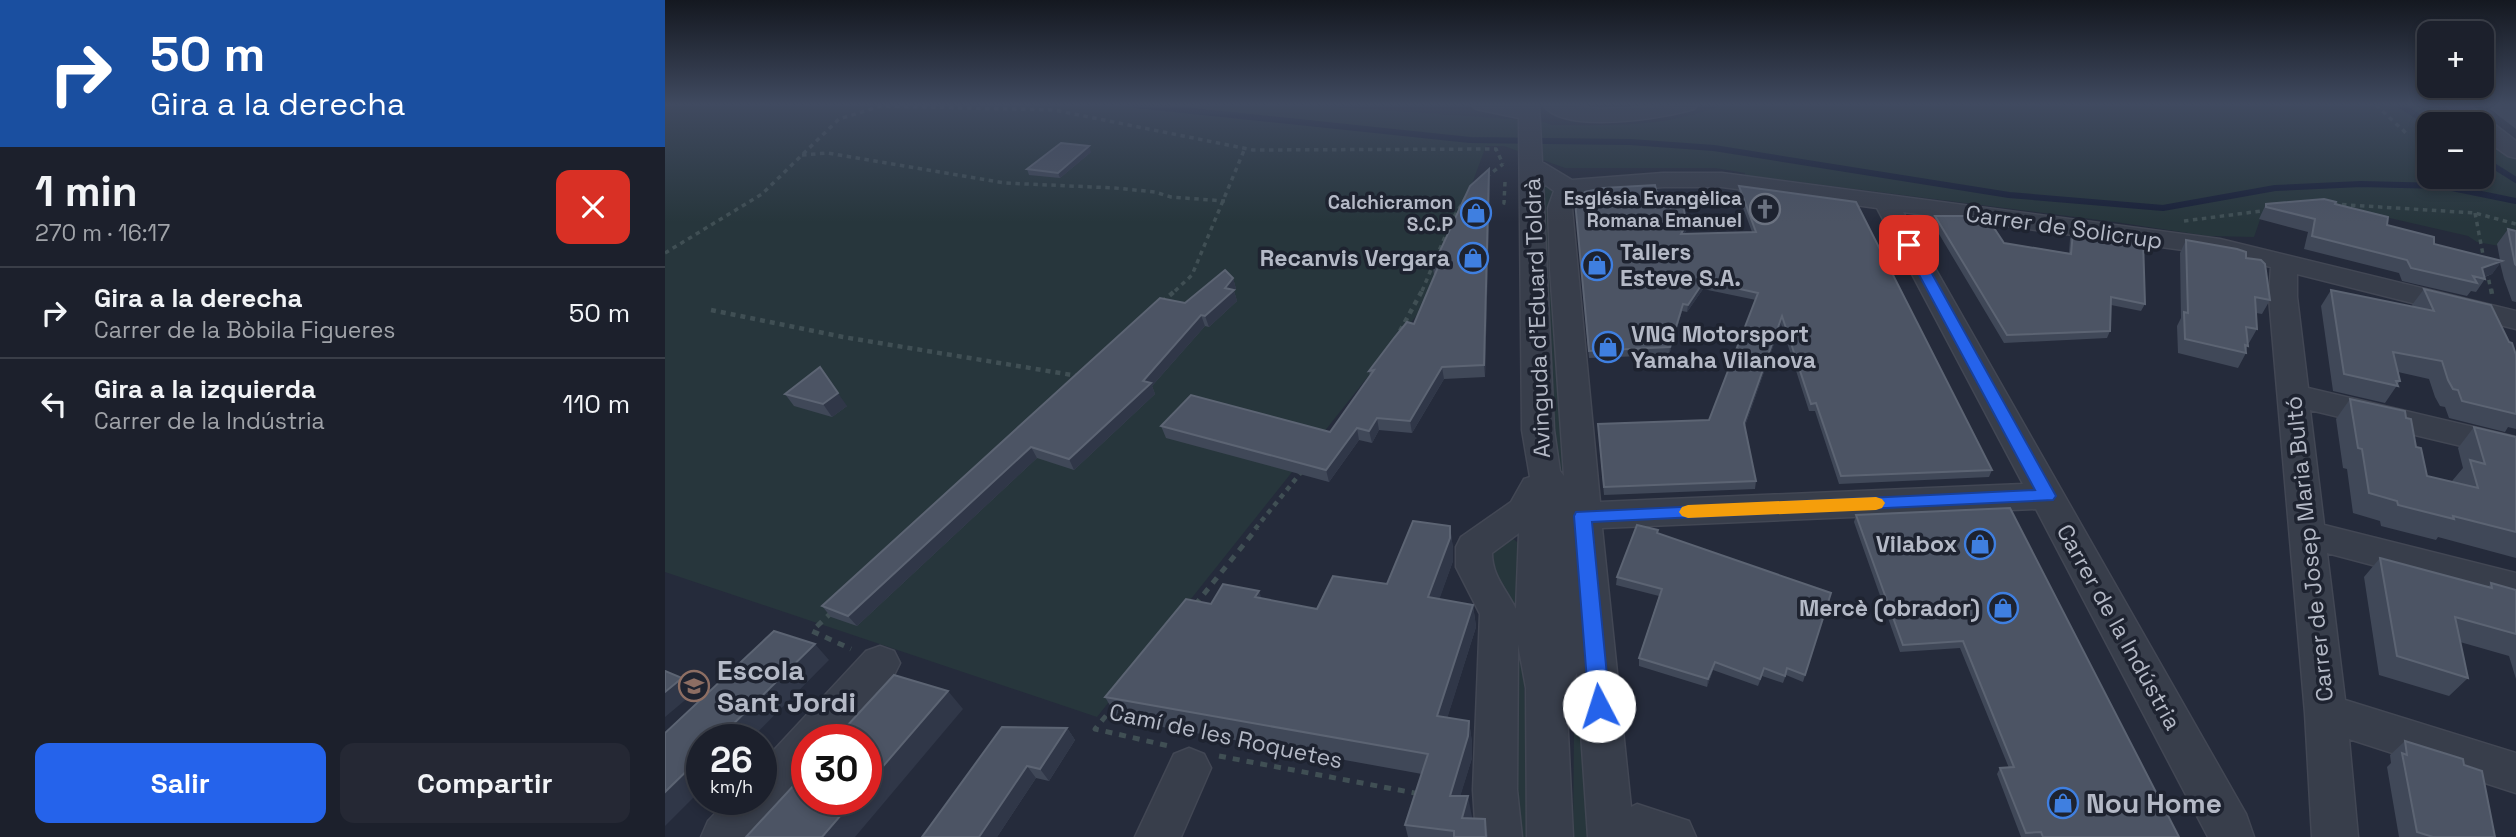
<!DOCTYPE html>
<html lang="es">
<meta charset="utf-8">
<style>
body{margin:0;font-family:"Space Grotesk",sans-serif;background:#252834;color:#f1f3f6;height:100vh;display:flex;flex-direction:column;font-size:26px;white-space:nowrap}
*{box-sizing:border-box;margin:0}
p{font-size:23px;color:#a0a3a9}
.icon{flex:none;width:38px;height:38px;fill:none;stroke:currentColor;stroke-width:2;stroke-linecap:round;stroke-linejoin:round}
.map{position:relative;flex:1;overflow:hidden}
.panel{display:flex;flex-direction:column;background:#1c202c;width:665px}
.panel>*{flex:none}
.banner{background:#1a4fa0;color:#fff;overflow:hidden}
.controls{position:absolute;left:1752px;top:21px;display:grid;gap:14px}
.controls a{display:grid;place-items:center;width:77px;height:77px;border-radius:14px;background:#1c202c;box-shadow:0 4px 10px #0003,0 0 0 2px #3a3e48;font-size:35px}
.speed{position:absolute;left:21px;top:724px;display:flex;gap:14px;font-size:35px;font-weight:700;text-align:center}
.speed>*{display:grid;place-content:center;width:91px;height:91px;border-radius:50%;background:#1c202c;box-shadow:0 4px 10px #0003,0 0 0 2px #3a3e48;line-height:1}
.speed small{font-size:18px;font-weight:400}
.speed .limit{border:10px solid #d22;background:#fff;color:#111}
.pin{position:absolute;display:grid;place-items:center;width:60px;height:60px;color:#fff;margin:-30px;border-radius:14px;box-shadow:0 4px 10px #0006}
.me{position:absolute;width:77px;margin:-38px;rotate:355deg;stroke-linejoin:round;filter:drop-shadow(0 0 5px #0008)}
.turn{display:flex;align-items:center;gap:24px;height:147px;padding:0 35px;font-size:32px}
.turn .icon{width:91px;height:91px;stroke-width:2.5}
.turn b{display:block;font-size:49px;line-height:60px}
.round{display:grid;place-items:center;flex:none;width:74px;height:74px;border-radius:14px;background:#252834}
.summary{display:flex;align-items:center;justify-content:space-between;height:119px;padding:0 35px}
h1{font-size:42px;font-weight:700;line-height:52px}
.cta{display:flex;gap:14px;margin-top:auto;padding:14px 35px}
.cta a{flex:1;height:80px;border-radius:14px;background:#2563eb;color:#fff;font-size:28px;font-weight:700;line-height:80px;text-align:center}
.cta a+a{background:#252834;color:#f1f3f6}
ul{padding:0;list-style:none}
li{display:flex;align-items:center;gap:21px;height:91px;padding:0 35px;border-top:2px solid #3a3e48}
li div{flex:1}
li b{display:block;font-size:26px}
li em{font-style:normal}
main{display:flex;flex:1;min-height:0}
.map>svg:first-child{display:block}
.green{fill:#27363c}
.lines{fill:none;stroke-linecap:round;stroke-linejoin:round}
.stream{stroke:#192138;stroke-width:6}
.minor-casing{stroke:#424754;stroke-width:3}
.path-far2{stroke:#404f54;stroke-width:3.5;stroke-dasharray:4.5 4.5;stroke-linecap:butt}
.path-far1{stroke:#404f54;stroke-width:4.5;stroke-dasharray:5 5;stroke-linecap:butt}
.path{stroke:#404f54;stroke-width:5;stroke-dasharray:7 7;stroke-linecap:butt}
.minor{fill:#383e4b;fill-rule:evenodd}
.wall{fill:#404858}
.shaded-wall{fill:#303748}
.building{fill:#4c5464;stroke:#5c6473;stroke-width:2}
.route{fill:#2563eb;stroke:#184099;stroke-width:2}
.slow{fill:#f59e0b}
.labels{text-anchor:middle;stroke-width:7;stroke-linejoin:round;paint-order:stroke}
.far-poi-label{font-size:19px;font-weight:bold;fill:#b4b9c6;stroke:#1e2330;text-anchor:end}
.street-label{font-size:23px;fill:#b4b9c6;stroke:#1e2330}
.poi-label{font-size:23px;font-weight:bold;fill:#b4b9c6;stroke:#1e2330;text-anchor:end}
.near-poi-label{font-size:28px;font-weight:bold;fill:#b4b9c6;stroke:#1e2330;text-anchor:start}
</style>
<main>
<section class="panel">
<div class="banner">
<div class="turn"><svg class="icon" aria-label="right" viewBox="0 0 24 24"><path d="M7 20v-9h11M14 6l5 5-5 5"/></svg><div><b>50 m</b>Gira a la derecha</div></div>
</div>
<div class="summary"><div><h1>1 min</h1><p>270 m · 16:17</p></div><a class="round" style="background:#d93025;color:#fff"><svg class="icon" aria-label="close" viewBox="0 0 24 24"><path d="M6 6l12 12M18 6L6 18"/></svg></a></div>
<ul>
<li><svg class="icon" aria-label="right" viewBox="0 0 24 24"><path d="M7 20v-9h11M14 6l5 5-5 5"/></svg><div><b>Gira a la derecha</b><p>Carrer de la Bòbila Figueres</p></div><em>50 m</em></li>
<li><svg class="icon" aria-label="left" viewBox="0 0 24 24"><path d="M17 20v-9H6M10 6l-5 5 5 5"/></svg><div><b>Gira a la izquierda</b><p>Carrer de la Indústria</p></div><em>110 m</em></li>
</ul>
<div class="cta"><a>Salir</a><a>Compartir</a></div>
</section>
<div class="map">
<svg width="1851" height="837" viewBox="0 0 1851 837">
<rect width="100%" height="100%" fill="#252b3b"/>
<!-- green -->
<g class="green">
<path d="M0,105H643L876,121L887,125C948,125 999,128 1057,105H1776L1800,124H1764V177H1816L1817,137L1851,160V249L1812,242L1803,236L1681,208L1596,217L1589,237L1543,236L1450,222L1080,175V173L1050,168H900L839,146H821L764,300L432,717L0,572Z"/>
<polygon points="875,177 895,191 933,837 908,837 910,620 886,422"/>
<polygon points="847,538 856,545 863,837 851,837 819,551 828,541"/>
</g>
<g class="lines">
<!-- stream -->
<g class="stream">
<polyline points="470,105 805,140 965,142 1049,148 1344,195 1498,208 1610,188 1696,184 1777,186 1851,201"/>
<polyline points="1735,105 1765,124"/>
<polyline points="1816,158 1851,180"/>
</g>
<!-- minor casing -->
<g class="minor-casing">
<g id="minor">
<path d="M807,105H874L877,162L907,180L998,173H1057L1555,239L1851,311V329L1632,274V297L1643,388L1851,437V459L1645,410L1659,525L1851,573V603L1662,553L1680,700L1851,753V793L1684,739L1693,837H1647L1640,713L1604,297L1606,267L1555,255L1238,212L1581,814L1589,837H1543L1371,509L937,528L966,807L972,804L1024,821L1031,837H923L912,673L901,691L908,837H862L861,688L853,644L852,790L857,837H811L808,790L815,614L791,567V547L796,537L846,502L859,479L865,477L857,430L854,118L811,109ZM878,183L889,191L883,208L885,269L899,476L895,471L889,430ZM998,187H1057L1212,208L1358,484L935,502L907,208L912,194ZM854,533L851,609C841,589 827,576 827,553Z"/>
<path d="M878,105H905L935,109L1033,105L1029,109C999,118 900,135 878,105Z"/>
<polygon points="1781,105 1804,105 1851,141 1851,158 1843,156 1816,137 1816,124 1801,124"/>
<polygon points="215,646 229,651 235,663 229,675 172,740 142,740 142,776 89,837 36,837 43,821 63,800 96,800 96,764 201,651"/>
<polygon points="524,748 539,754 546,768 516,837 470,837 509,754"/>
</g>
</g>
<!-- path-far2 -->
<g class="path-far2">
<polyline points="1711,105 1742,134"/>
<polyline points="137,155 163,153 340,183 450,188 490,192 506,197 560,201"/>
<polyline points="821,177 838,164"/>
<polyline points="840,182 839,203 844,204"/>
<polyline points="1668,204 1810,213 1851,224"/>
<polyline points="1810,213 1819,260"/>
<polyline points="1519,221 1604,210"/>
<polyline points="0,253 97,194 174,119 216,106 389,110 588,150 831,149 838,164"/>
<polyline points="1822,271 1826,291"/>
<polyline points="510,291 527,275 580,148"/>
<polyline points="757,291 787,220 806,189"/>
</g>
<!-- path-far1 -->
<g class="path-far1">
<polyline points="1826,289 1827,294"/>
<polyline points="497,302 512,289"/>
<polyline points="46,310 178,337 413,376"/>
<polyline points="735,331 758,289"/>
<polyline points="590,529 638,470"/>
</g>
<!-- path -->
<g class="path">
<polyline points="530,605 592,528"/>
<polyline points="167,612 147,631 186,649"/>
<polyline points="450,705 430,729 504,746"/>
<polyline points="554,756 755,794"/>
</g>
<!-- minor -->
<use href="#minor" class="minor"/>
</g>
<!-- wall -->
<g class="wall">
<polygon points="1828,105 1851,105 1851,129 1825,109"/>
<polygon points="426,152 395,178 364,175 362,169"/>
<polygon points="824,169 825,180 820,377 779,379 747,433 714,430 707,443 694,440 664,482 501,438 496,426 665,432 705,376 704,371 749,324 769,276 768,266"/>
<polygon points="1074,186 1327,470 1324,477 1174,484 1150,411 1144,411 1116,324 1080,426 1091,481 1090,489 939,495 933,424 1044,420 1091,300 1038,289 1022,312 1017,311 1004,355 924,358 910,201 994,203 1021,231 1019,234 1087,232 1073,194"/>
<polygon points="1601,204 1670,204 1769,244 1835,260 1832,244 1843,229 1851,231 1851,302 1847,301 1839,279 1835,263 1827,274 1820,277 1820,279 1811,292 1806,291 1802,296 1737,281 1734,273 1639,249 1643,232 1594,219"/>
<polygon points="1270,216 1339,243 1404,253 1405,239 1408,232 1446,239 1447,236 1480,304 1476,311 1446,305 1445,331 1442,338 1339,343 1268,224"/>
<polygon points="1521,240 1581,258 1605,300 1597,314 1591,313 1592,329 1584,343 1583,343 1581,353 1573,368 1513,353 1512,326 1516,318 1515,253"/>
<polygon points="568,278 571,289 569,291 572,301 544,327 540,326 487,386 490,394 409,470 372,458 192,626 166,617 157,606 520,303"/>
<polygon points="1759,289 1844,342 1851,355 1851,429 1843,427 1840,432 1784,418 1780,407 1775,406 1770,397 1764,379 1733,372 1735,381 1720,403 1668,391 1656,306 1666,290 1748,307 1747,305"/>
<polygon points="120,394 182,406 167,417 129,406"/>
<polygon points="1685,399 1741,418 1751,447 1762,476 1788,482 1787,481 1798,468 1793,448 1809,427 1851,437 1851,558 1773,537 1771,540 1716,526 1715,521 1688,513 1682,469 1678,468 1671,419"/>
<polygon points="1191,515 1514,837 1356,837 1332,774 1335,768 1344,768 1295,648 1235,652 1189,522"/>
<polygon points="785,526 788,549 788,561 774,599 808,605 811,627 782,718 804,721 807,743 807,758 795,796 807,817 806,819 820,819 823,837 743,837 740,825 757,774 453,719 440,697 546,604 597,599 652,609 722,584"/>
<polygon points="993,533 1164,600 1138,682 1121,675 1118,683 1097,676 1093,686 1048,670 1042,687 974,666 974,658 994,596 951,585 952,577"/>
<polygon points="1715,558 1823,587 1826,583 1851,590 1851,679 1844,656 1795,642 1803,678 1784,696 1714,675 1699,577"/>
<polygon points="402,728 410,740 384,781 371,778 332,837 257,837"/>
<polygon points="1740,741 1799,765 1830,837 1734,837 1722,767 1726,763 1725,755"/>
</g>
<!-- shaded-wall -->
<g class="shaded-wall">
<polygon points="424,146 426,152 395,178 393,173"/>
<polygon points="824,169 825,180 820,377 819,365"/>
<polygon points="1022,223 1021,231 1015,241 1016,234"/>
<polygon points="1837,261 1827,274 1815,278 1817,268"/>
<polygon points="568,278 571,289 569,291 572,301 544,327 540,316 560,288"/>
<polygon points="1039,281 1038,289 1022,312 1023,305"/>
<polygon points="1018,304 1017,311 1004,355 1005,347"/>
<polygon points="536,315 540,326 487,386 490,394 409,470 404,459 478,381"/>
<polygon points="1117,316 1116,324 1078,431 1079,423"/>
<polygon points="777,367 779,379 747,433 745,421"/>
<polygon points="173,393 182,406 167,417 158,404"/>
<polygon points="712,418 714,430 707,443 704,431"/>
<polygon points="692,428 694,440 664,482 661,470"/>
<polygon points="366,447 372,458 192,626 183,616"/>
<polygon points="785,526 788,549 788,561 767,620 763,597"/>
<polygon points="594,591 602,613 590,597"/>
<polygon points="808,605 811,627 776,738 772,716"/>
<polygon points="150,644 164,660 85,740 52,740"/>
<polygon points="1050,662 1048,670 1042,687 1043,679"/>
<polygon points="17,678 31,691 0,717 0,692"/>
<polygon points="283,691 298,709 190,837 157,837 189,800 201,800 201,786"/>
<polygon points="804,721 807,743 807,758 789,817 785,796"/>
<polygon points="402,728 410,740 384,781 375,769"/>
<polygon points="37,756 37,789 0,826 0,792"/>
<polygon points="362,766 371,778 332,837 314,837"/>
<polygon points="803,796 807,817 802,837 797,818"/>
</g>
<!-- building -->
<g class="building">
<polygon points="396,143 424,146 393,173 362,169"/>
<polygon points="824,169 819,365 777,367 745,421 712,418 704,431 692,428 661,470 496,426 526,395 665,432 709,370 704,371 729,338 742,322 749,324 774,265 768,266 805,186"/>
<polygon points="990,185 994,203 1017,202 1022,223 1016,234 1091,232 1074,186 1191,202 1327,470 1176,476 1151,403 1146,404 1117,316 1079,423 1091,481 939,487 933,424 1044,420 1093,293 1039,281 1023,305 1018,304 1005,347 924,351 910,201 920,192 938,188"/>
<polygon points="1659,199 1671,202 1670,204 1723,217 1722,225 1769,237 1769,244 1837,261 1817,268 1820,279 1808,276 1812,283 1746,268 1742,260 1647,236 1650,219 1601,207 1601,204"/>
<polygon points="1270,216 1297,216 1323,219 1339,243 1406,254 1408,232 1447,239 1447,236 1478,240 1480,304 1446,297 1445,331 1342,335"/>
<polygon points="1843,229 1851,231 1851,265 1850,264"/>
<polygon points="1521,240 1572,249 1581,252 1581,258 1596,260 1600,264 1605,300 1590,297 1592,329 1581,327 1583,346 1580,345 1581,353 1520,339 1519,312 1523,313"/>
<polygon points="560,270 568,278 560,288 569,290 540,316 536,315 478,381 486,383 404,459 366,447 183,616 157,606 495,298 520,303"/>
<polygon points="1759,289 1826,305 1844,342 1847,343 1851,355 1851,414 1797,401 1793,390 1788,389 1783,380 1777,361 1728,352 1735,381 1731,381 1733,386 1679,374 1666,290 1769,311"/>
<polygon points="155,367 173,393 158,404 120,394"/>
<polygon points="1685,399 1740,411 1741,418 1746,419 1751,447 1756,448 1762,476 1813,488 1805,460 1820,464 1809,427 1851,437 1851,532 1788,516 1789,519 1733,505 1732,501 1704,493 1697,449 1693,448"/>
<polygon points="1345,508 1514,837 1378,837 1376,832 1361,833 1335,768 1349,767 1298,641 1238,645 1191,515"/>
<polygon points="748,521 785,526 785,538 763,597 808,605 772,716 804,721 803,736 785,796 803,796 797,818 820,819 821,837 789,837 789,831 740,825 763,754 440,697 521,599 546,604 558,584 594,591 590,597 652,609 668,576 722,584"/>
<polygon points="972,525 993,530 992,533 1166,593 1140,675 1122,668 1120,676 1099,668 1095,679 1050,662 1043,679 974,658 997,589 952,577"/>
<polygon points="1715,558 1827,588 1826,583 1851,590 1851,634 1790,617 1803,678 1732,656"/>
<polygon points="109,631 150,644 52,740 37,740 37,756 0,792 0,733"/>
<polygon points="0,671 17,678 0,692"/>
<polygon points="229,675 283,691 201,786 201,740 169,740"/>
<polygon points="337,727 402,728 375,769 362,766 314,837 257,837"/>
<polygon points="1740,741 1798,759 1799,765 1817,771 1830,837 1768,837 1752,832 1737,753 1742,755"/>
<polygon points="142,771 142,800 189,800 157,837 81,837"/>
</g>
<!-- sky -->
<linearGradient id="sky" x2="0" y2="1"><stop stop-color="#141820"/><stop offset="0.47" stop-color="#404a60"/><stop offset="1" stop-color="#404a60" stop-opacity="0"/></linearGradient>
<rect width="1851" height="222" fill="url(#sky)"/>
<!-- route -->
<polygon class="route" points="1244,241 1251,245 1391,496 1388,500 927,522 945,706 942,713 934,716 927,713 924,706 909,516 911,512 1370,490 1238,245"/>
<!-- slow -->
<polygon class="slow" points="1211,497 1217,499 1220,503 1217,508 1211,510 1023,518 1017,516 1014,512 1017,507 1023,505"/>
<!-- icons -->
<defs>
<g id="church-ring" transform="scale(1.575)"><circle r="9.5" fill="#1e2330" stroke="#6b7280" stroke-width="1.5"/><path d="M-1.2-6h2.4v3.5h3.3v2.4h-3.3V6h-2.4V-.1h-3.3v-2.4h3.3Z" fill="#6b7280"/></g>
<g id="shop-ring" transform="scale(1.575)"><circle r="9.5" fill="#1e2330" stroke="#3f7fe0" stroke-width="1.5"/><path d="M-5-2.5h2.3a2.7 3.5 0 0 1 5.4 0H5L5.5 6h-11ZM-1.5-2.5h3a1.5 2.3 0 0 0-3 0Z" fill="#3f7fe0"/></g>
<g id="school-ring" transform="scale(1.575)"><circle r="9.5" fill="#1e2330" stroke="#8d6e63" stroke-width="1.5"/><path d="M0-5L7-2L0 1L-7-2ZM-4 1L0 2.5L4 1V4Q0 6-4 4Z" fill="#8d6e63"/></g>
</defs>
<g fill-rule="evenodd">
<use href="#church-ring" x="1100" y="209"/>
<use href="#shop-ring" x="811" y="213"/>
<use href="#shop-ring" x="808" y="258"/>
<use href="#shop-ring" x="932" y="265"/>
<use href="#shop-ring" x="943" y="347"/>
<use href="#shop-ring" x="1315" y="544"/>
<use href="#shop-ring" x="1338" y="608"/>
<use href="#school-ring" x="29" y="686"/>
<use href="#shop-ring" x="1398" y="803"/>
</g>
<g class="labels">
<!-- far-poi labels -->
<g class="far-poi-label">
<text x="1077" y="205">Església Evangèlica<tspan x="1077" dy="22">Romana Emanuel</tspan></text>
<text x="788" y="209">Calchicramon<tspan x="788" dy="22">S.C.P</tspan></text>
</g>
<!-- street labels -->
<g class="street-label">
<text transform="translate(1399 227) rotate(8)" y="8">Carrer de Solicrup</text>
<text transform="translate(872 318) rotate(-92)" y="8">Avinguda d'Eduard Toldrà</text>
<text transform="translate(1644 549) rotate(-96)" y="8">Carrer de Josep Maria Bultó</text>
<text transform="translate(1454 627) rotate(61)" y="8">Carrer de la Indústria</text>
<text transform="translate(561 736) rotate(12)" y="8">Camí de les Roquetes</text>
</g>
<!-- poi labels -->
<g class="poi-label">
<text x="955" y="260" text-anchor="start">Tallers<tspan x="955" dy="26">Esteve S.A.</tspan></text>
<text x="785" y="266">Recanvis Vergara</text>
<text x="966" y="342" text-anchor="start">VNG Motorsport<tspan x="966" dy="26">Yamaha Vilanova</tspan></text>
<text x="1292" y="552">Vilabox</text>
<text x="1315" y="616">Mercè (obrador)</text>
</g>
<!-- near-poi labels -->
<g class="near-poi-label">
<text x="52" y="680">Escola<tspan x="52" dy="32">Sant Jordi</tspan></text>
<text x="1421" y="813">Nou Home</text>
</g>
</g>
</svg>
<div class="controls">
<a>+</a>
<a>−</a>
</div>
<div class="speed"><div>26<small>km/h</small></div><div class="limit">30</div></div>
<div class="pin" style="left:1244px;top:245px;background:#d93025"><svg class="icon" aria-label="arrive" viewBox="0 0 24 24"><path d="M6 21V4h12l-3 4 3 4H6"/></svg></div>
<svg class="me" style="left:934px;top:706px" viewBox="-20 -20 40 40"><circle r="19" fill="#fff"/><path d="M0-13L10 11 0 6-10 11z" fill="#2563eb"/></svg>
</div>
</main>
